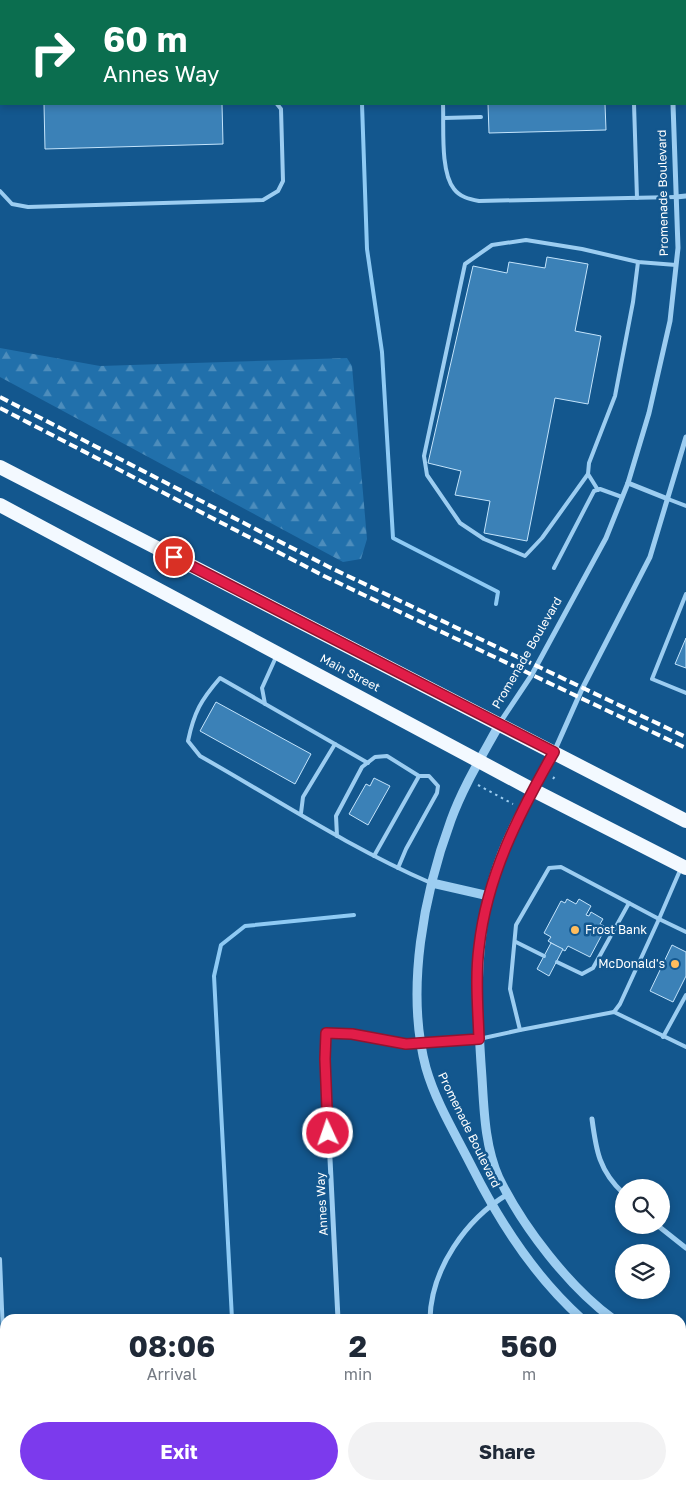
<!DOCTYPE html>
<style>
body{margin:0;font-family:"Golos Text",sans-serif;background:#f2f2f3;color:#1f2937;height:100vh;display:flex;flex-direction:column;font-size:19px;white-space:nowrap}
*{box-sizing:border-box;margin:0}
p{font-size:16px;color:#747a83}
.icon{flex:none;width:28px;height:28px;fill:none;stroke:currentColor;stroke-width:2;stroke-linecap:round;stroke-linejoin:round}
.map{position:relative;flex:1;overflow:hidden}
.side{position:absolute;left:0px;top:1314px;width:686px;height:176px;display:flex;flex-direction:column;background:#fff;border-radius:15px 15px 0 0;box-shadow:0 2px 8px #0003}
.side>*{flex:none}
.guide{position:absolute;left:0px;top:0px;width:686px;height:105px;box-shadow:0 2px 8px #0003;background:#0b6e4f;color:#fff;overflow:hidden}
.fabs{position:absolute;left:615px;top:1179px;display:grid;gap:10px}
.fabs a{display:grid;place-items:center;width:55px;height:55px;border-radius:50%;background:#fff;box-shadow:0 2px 8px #0003;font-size:25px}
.pin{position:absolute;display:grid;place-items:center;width:42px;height:42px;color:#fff;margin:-21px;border:2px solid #fff;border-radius:50%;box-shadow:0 1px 5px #0007}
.me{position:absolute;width:55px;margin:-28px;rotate:357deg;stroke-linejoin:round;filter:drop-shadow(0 0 4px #0008)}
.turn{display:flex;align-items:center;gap:18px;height:105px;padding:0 20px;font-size:22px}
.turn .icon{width:65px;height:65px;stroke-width:2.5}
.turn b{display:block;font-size:35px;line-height:42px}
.eta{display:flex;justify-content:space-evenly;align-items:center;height:85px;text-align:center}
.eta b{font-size:30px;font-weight:700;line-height:35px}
.button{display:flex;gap:10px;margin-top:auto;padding:10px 20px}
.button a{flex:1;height:58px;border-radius:30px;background:#7c3aed;color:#fff;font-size:20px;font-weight:700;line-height:58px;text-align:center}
.button a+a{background:#f2f2f3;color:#1f2937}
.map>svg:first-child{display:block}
.forest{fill:url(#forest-firs)}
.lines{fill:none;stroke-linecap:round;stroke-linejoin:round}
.stream{stroke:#8ecaf4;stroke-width:4}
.building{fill:#3b81b7;stroke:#c3e4fc}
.path{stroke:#9ccdf1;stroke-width:2;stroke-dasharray:2.5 4;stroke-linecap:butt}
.service{stroke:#9ccdf1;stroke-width:4}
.minor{stroke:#9ccdf1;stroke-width:5}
.tertiary{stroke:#9ccdf1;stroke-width:9}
.trunk{stroke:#f3f9ff;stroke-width:14}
.rail{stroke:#fff;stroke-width:4;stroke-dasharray:9 4;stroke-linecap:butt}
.route-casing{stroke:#92132f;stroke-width:12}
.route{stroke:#e11d48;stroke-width:9}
.poi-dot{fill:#ffbd5d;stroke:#13578e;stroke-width:2}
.labels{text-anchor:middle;stroke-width:5;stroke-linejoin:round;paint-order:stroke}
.street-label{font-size:12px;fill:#fff;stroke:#13578e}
.poi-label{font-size:12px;fill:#fff;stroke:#13578e;text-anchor:start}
</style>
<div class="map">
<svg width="686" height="1489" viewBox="0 0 686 1489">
<defs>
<pattern id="forest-firs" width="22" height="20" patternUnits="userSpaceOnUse" patternTransform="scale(1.25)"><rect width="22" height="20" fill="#2170ab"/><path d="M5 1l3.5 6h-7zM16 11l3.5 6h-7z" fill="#4d8dbc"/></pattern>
</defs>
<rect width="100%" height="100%" fill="#13578e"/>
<!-- forest -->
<polygon class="forest" points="0,348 100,366 347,358 352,366 367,539 361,559 343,562 0,377"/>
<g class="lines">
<!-- stream -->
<g class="stream">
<polyline points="359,0 359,1"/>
<polyline points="362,104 367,249 382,352 393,538 498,592 496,604"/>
<polyline points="232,1319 214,976 221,945 245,926 354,915"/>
<polyline points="241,1485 241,1489"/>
</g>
</g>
<!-- building -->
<g class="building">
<rect x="41" y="0" width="178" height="1"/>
<rect x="485" y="0" width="117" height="1"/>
<polygon points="44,104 222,104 223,144 45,149"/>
<polygon points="488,104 605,104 606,130 489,133"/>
<polygon points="547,257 588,264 575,331 601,336 588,404 555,398 527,541 484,533 490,501 455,495 461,471 428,463 473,266 507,273 509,262 545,268"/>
<polygon points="686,638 686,668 675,664"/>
<polygon points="216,702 311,754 295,784 200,731"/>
<polygon points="374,778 390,786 368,825 349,814 366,784 370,786"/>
<polygon points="567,899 576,904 579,899 591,906 586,915 589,916 591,912 603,919 600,924 606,927 590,957 568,946 565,951 548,941 551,937 544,933 561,901 565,903"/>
<polygon points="551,943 563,949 549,976 537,969"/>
<polygon points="672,945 686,952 686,976 673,1002 650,991"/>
</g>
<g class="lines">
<!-- path -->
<g class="path">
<polyline points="553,779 555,776"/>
<polyline points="478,785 513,804"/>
</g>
<!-- service -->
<g class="service">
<polyline points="261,0 261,1"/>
<polyline points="439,0 439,1"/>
<polyline points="630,0 630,1"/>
<path d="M443,104C444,126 440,172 454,189C460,197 469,199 479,201L676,197"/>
<polyline points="634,104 637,198"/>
<polyline points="444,118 481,117"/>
<polyline points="0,191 12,204 28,207 263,200 278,191 283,181 281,109 277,104"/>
<polyline points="588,474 542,538 525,556 484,539 460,523 427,475 424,456 465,264 492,245 526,240 582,249 638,262 676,265"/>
<polyline points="598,490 588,474 589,463 615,396 633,302 638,262"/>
<polyline points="668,499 686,506"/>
<polyline points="554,568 594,491 600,489 622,497"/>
<polyline points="686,594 652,679 686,693"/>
<polyline points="265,704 262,688 276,657"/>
<path d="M368,763L220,678C201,700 194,712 188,741L200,756C276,799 350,848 431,883"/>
<polyline points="301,813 303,797 335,744"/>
<polyline points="337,836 336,816 362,767 375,757 387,756 419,776 429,776 438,786 437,793 406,849 398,868"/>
<polyline points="374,856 419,776"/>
<polyline points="516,942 544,956"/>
<polyline points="557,962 582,974 593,968 629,903"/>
<polyline points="614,1012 620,1004 659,919 686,932"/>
<polyline points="520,1030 614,1012 686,1047"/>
<polyline points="663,1037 686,995"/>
<polyline points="479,1039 520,1030 510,989 516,925 549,868 561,867 659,919 681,868"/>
<polyline points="0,1259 5,1384"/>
<polyline points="9,1485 9,1489"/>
</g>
<!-- minor -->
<g class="minor">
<polyline points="669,0 669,1"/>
<polyline points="676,197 686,196"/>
<polyline points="628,483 668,499"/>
<polyline points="499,724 531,676 606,538 628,483 649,413 670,321 678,248 673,104"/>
<polyline points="554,752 582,689 650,557 686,437"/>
<path d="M592,1119C596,1150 599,1171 624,1194"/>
<polyline points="657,1225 686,1248"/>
<polyline points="338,1319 325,1059 327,1033 352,1034 406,1044 479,1039"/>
<path d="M430,1319C431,1269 466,1219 508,1194"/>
<polyline points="346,1485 346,1489"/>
<polyline points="437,1485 438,1489"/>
<polyline points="669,1485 677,1489"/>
<polyline points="593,1489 594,1485"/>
</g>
<!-- tertiary -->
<g class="tertiary">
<path d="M499,725C482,756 463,787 451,820C424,893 405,990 426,1068C436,1103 456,1135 472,1167C500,1223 535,1277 582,1319"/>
<path d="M554,752C531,793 506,834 493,879C474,945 477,1010 482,1078C484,1111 485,1147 499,1178C523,1227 569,1287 613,1319"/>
<polyline points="432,883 489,896"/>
<polyline points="681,1363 686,1366"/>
<polyline points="681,1385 686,1388"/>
</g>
<!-- trunk -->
<g class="trunk">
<polyline points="0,467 686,821"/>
<polyline points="0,505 533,790 686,868"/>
</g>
<!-- rail -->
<g class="rail">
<polyline points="0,397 329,567 686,737"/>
<polyline points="0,408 324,576 686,748"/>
</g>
</g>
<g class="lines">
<!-- route casing -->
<g class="route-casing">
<path id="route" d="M174,557L554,752C519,814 487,875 479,947C475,977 478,1009 479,1039L406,1044L352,1034L326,1033L325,1059L328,1133"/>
</g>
<!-- route -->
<use href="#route" class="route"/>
</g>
<!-- markers -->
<g class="poi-dot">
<circle cx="575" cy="930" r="5"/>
<circle cx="675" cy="964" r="5"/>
</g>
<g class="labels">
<!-- street labels -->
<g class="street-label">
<text transform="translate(663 193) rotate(-91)" y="4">Promenade Boulevard</text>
<text transform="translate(527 653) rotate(-60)" y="4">Promenade Boulevard</text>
<text transform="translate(350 673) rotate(28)" y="4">Main Street</text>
<text transform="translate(469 1130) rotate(64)" y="4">Promenade Boulevard</text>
<text transform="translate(322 1204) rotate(-93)" y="4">Annes Way</text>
</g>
<!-- poi labels -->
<g class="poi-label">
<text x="585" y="934">Frost Bank</text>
<text x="665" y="968" text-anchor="end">McDonald's</text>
</g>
</g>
</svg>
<div class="fabs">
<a><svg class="icon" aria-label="search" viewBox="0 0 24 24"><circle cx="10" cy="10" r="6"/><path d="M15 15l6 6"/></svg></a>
<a><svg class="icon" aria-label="layers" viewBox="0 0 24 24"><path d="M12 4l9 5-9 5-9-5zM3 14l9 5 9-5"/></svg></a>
</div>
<div class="pin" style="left:174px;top:557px;background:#d93025"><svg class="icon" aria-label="arrive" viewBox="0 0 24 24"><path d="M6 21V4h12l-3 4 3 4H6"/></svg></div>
<svg class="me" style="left:328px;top:1133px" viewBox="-20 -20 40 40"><circle r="17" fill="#e11d48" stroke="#fff" stroke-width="3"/><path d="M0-11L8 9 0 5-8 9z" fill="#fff"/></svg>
<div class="guide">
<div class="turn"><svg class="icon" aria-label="right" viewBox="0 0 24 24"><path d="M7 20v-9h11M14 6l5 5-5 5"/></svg><div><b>60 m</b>Annes Way</div></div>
</div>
<section class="side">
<div class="eta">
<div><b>08:06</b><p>Arrival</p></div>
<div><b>2</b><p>min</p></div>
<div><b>560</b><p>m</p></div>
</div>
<div class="button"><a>Exit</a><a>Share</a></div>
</section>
</div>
